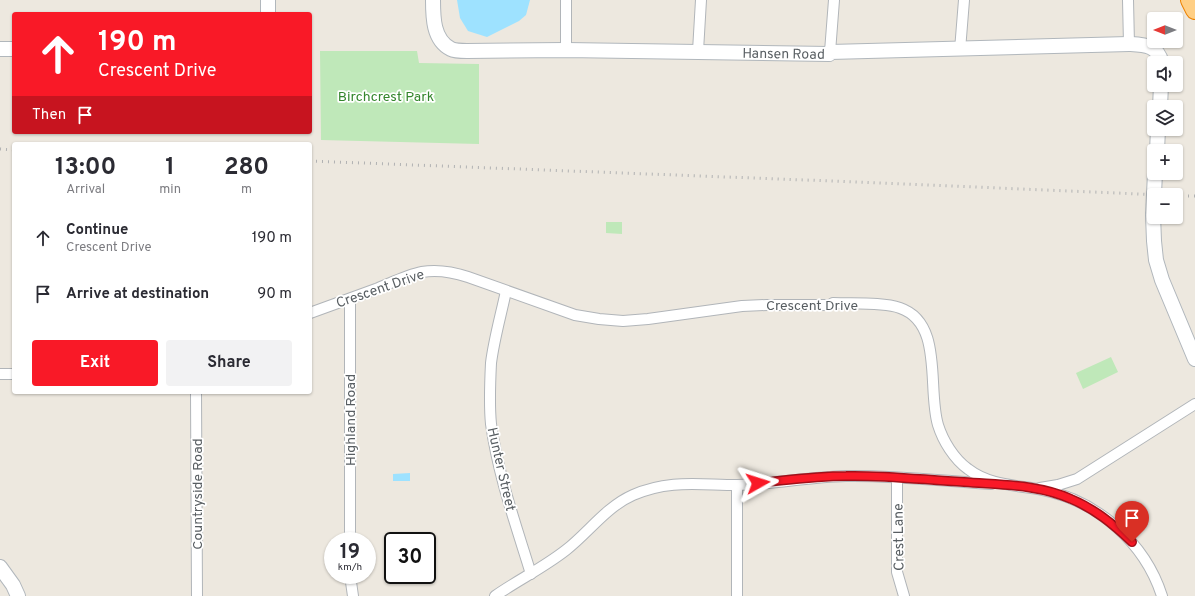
<!DOCTYPE html>
<meta charset="utf-8">
<style>
body{margin:0;font-family:Overpass,sans-serif;background:#f2f2f3;color:#2b2b33;height:100vh;display:flex;flex-direction:column;font-size:15px;white-space:nowrap}
*{box-sizing:border-box;margin:0}
p{font-size:13px;color:#7c7c81}
.icon{flex:none;width:22px;height:22px;fill:none;stroke:currentColor;stroke-width:2;stroke-linecap:round;stroke-linejoin:round}
.map{position:relative;flex:1;overflow:hidden}
.side{position:absolute;left:12px;top:142px;width:300px;height:252px;display:flex;flex-direction:column;background:#fff;border-radius:4px;box-shadow:0 1px 3px #0004}
.side>*{flex:none}
.hud{position:absolute;left:12px;top:12px;width:300px;height:122px;border-radius:4px;box-shadow:0 1px 3px #0004;background:#f91927;color:#fff;overflow:hidden}
.needle{width:26px;rotate:270deg}
.fabs{position:absolute;left:1147px;top:12px;display:grid;gap:8px}
.fabs a{display:grid;place-items:center;width:36px;height:36px;border-radius:4px;background:#fff;box-shadow:0 1px 3px #0004;font-size:20px}
.speed{position:absolute;left:324px;top:532px;display:flex;gap:8px;font-size:20px;font-weight:700;text-align:center}
.speed>*{display:grid;place-content:center;width:52px;height:52px;border-radius:50%;background:#fff;box-shadow:0 1px 3px #0004;line-height:1}
.speed small{font-size:10px;font-weight:400}
.speed .limit{border:2px solid #111;border-radius:6px;background:#fff;color:#111}
.pin{position:absolute;display:grid;place-items:center;width:34px;height:34px;color:#fff;margin:-41px -17px;border-radius:50% 50% 50% 0;rotate:-45deg;box-shadow:0 0 4px #0007}
.pin .icon{rotate:45deg}
.me{position:absolute;width:44px;margin:-22px;rotate:84deg;stroke-linejoin:round;filter:drop-shadow(0 0 3px #0008)}
.turn{display:flex;align-items:center;gap:14px;height:84px;padding:0 20px;font-size:18px}
.turn .icon{width:52px;height:52px;stroke-width:2.5}
.turn b{display:block;font-size:28px;line-height:34px}
.then{display:flex;align-items:center;height:38px;padding:0 20px;background:#0003;gap:8px;font-size:15px}
.eta{display:flex;justify-content:space-evenly;align-items:center;height:68px;text-align:center}
.eta b{font-size:24px;font-weight:700;line-height:28px}
.cta{display:flex;gap:8px;margin-top:auto;padding:8px 20px}
.cta a{flex:1;height:46px;border-radius:4px;background:#f91927;color:#fff;font-size:16px;font-weight:700;line-height:46px;text-align:center}
.cta a+a{background:#f2f2f3;color:#2b2b33}
ul{padding:0;list-style:none}
li{display:flex;align-items:center;gap:12px;height:56px;padding:0 20px}
li div{flex:1}
li b{display:block;font-size:15px}
li em{font-style:normal}
.map>svg:first-child{display:block}
.green{fill:#bfe8b9}
.water{fill:#9ee2ff}
.lines{fill:none;stroke-linecap:round;stroke-linejoin:round}
.street-casing{stroke:#b1b5b9;stroke-width:12}
.secondary-casing{stroke:#b1b7bc;stroke-width:16}
.highway-casing{stroke:#ed8200;stroke-width:20}
.street{stroke:#fff;stroke-width:10}
.secondary{stroke:#fff;stroke-width:14}
.highway{stroke:#ffcf85;stroke-width:18}
.rail{stroke:#b0b1b2;stroke-width:3;stroke-dasharray:1 5;stroke-linecap:butt}
.secondary-bridge-casing{stroke:#b1b7bc;stroke-width:16;stroke-linecap:butt}
.secondary-bridge{stroke:#fff;stroke-width:14}
.route-casing{stroke:#a21019;stroke-width:10}
.route{stroke:#f91927;stroke-width:7}
.labels{text-anchor:middle;stroke-width:3.5;stroke-linejoin:round;paint-order:stroke}
.street-label{font-size:14px;fill:#585e62;stroke:#fff}
.park-label{font-size:14px;fill:#34862d;stroke:#fff}
</style>
<div class="map">
<svg width="1195" height="596" viewBox="0 0 1195 596">
<rect width="100%" height="100%" fill="#ede8df"/>
<!-- green -->
<g class="green">
<polygon points="320,51 417,51 419,63 479,64 479,144 321,140"/>
<polygon points="606,222 622,222 622,234 606,233"/>
<polygon points="1111,357 1118,372 1083,389 1076,373"/>
</g>
<!-- water -->
<g class="water">
<polygon points="457,0 530,0 526,15 519,21 487,37 468,31 460,18"/>
<polygon points="410,473 410,481 393,481 393,474"/>
</g>
<g class="lines">
<!-- street casing -->
<g class="street-casing">
<g id="street">
<polyline points="1128,0 1129,44"/>
<polyline points="566,50 566,0"/>
<polyline points="960,50 964,0"/>
<polyline points="698,51 701,0"/>
<polyline points="830,52 834,0"/>
<path d="M506,291C501,315 494,339 491,363C490,383 489,404 491,424C498,475 516,525 531,574"/>
<path d="M310,313C332,305 354,297 376,289C391,283 407,275 422,272C438,269 453,272 468,277L575,315L599,319L623,321L648,319L742,306L767,305H830L833,303C853,304 882,302 900,308C944,323 927,389 938,425C943,441 954,459 968,469C990,486 1017,485 1043,490C1098,501 1145,543 1162,596"/>
<polyline points="0,374 14,374"/>
<polyline points="196,392 197,596"/>
<polyline points="897,478 897,572 904,596"/>
<polyline points="737,485 737,596"/>
<polyline points="1040,488 1058,485 1077,479 1195,404"/>
<polyline points="350,541 350,299"/>
<polyline points="350,575 353,596"/>
<path d="M495,596C518,580 543,568 566,550C589,532 606,507 633,495C669,479 700,485 737,485C774,484 809,477 846,476C894,475 943,481 991,484"/>
</g>
</g>
<!-- secondary casing -->
<g class="secondary-casing">
<g id="secondary">
<polyline points="268,0 268,14"/>
<path id="s1" d="M433,0C433,17 433,40 451,49C455,51 463,51 467,51L566,50L829,54L830,52L1129,44C1146,45 1157,45 1162,63"/>
<polyline points="0,49 14,49"/>
<polyline points="1160,107 1161,85"/>
<polyline points="1157,151 1158,129"/>
<polyline points="1153,215 1154,241 1156,260 1162,280 1195,359"/>
<polyline points="0,567 13,585 18,596"/>
</g>
</g>
<!-- highway casing -->
<g class="highway-casing">
<polyline id="highway" points="1190,0 1195,10"/>
</g>
<!-- street -->
<use href="#street" class="street"/>
<!-- secondary -->
<use href="#secondary" class="secondary"/>
<!-- highway -->
<use href="#highway" class="highway"/>
<!-- rail -->
<g class="rail">
<polyline points="0,149 14,150"/>
<polyline points="310,161 831,181 1164,195"/>
<polyline points="1176,196 1195,196"/>
</g>
<!-- secondary-bridge casing -->
<g class="secondary-bridge-casing">
<polyline id="secondary-bridge" points="1153,215 1155,173"/>
</g>
<!-- secondary-bridge -->
<use href="#secondary-bridge" class="secondary-bridge"/>
</g>
<g class="lines">
<!-- route casing -->
<g class="route-casing">
<path id="route" d="M758,483C788,480 816,476 846,476C885,475 925,480 964,482C999,485 1038,484 1071,499C1095,509 1113,524 1132,542"/>
</g>
<!-- route -->
<use href="#route" class="route"/>
</g>
<g class="labels">
<!-- street labels -->
<g class="street-label">
<text dy="5" stroke="none"><textPath href="#s1" startOffset="388">Hansen Road</textPath></text>
<text transform="translate(380 288) rotate(-19)" y="5">Crescent Drive</text>
<text x="812" y="310">Crescent Drive</text>
<text transform="translate(350 420) rotate(-90)" y="5">Highland Road</text>
<text transform="translate(502 469) rotate(77)" y="5">Hunter Street</text>
<text transform="translate(197 494) rotate(-90)" y="5">Countryside Road</text>
<text transform="translate(898 537) rotate(-91)" y="5">Crest Lane</text>
</g>
<!-- park labels -->
<g class="park-label">
<text x="386" y="101">Birchcrest Park</text>
</g>
</g>
</svg>
<div class="fabs">
<a><svg class="needle" viewBox="-14 -14 28 28"><path d="M0-13l5 13h-10z" fill="#e53935"/><path d="M0 13l5-13h-10z" fill="#7c7c81"/></svg></a>
<a><svg class="icon" aria-label="sound" viewBox="0 0 24 24"><path d="M4 9h4l5-4v14l-5-4H4zM17 9q2 3 0 6"/></svg></a>
<a><svg class="icon" aria-label="layers" viewBox="0 0 24 24"><path d="M12 4l9 5-9 5-9-5zM3 14l9 5 9-5"/></svg></a>
<a>+</a>
<a>−</a>
</div>
<div class="speed"><div>19<small>km/h</small></div><div class="limit">30</div></div>
<div class="pin" style="left:1132px;top:542px;background:#d93025"><svg class="icon" aria-label="arrive" viewBox="0 0 24 24"><path d="M6 21V4h12l-3 4 3 4H6"/></svg></div>
<svg class="me" style="left:758px;top:483px" viewBox="-20 -20 40 40"><path d="M0-17L14 15 0 8-14 15z" fill="#f91927" stroke="#fff" stroke-width="4"/></svg>
<div class="hud">
<div class="turn"><svg class="icon" aria-label="ahead" viewBox="0 0 24 24"><path d="M12 20V5M6 11l6-6 6 6"/></svg><div><b>190 m</b>Crescent Drive</div></div>
<div class="then">Then<svg class="icon" aria-label="arrive" viewBox="0 0 24 24"><path d="M6 21V4h12l-3 4 3 4H6"/></svg></div>
</div>
<section class="side">
<div class="eta">
<div><b>13:00</b><p>Arrival</p></div>
<div><b>1</b><p>min</p></div>
<div><b>280</b><p>m</p></div>
</div>
<ul>
<li><svg class="icon" aria-label="ahead" viewBox="0 0 24 24"><path d="M12 20V5M6 11l6-6 6 6"/></svg><div><b>Continue</b><p>Crescent Drive</p></div><em>190 m</em></li>
<li><svg class="icon" aria-label="arrive" viewBox="0 0 24 24"><path d="M6 21V4h12l-3 4 3 4H6"/></svg><div><b>Arrive at destination</b></div><em>90 m</em></li>
</ul>
<div class="cta"><a>Exit</a><a>Share</a></div>
</section>
</div>
